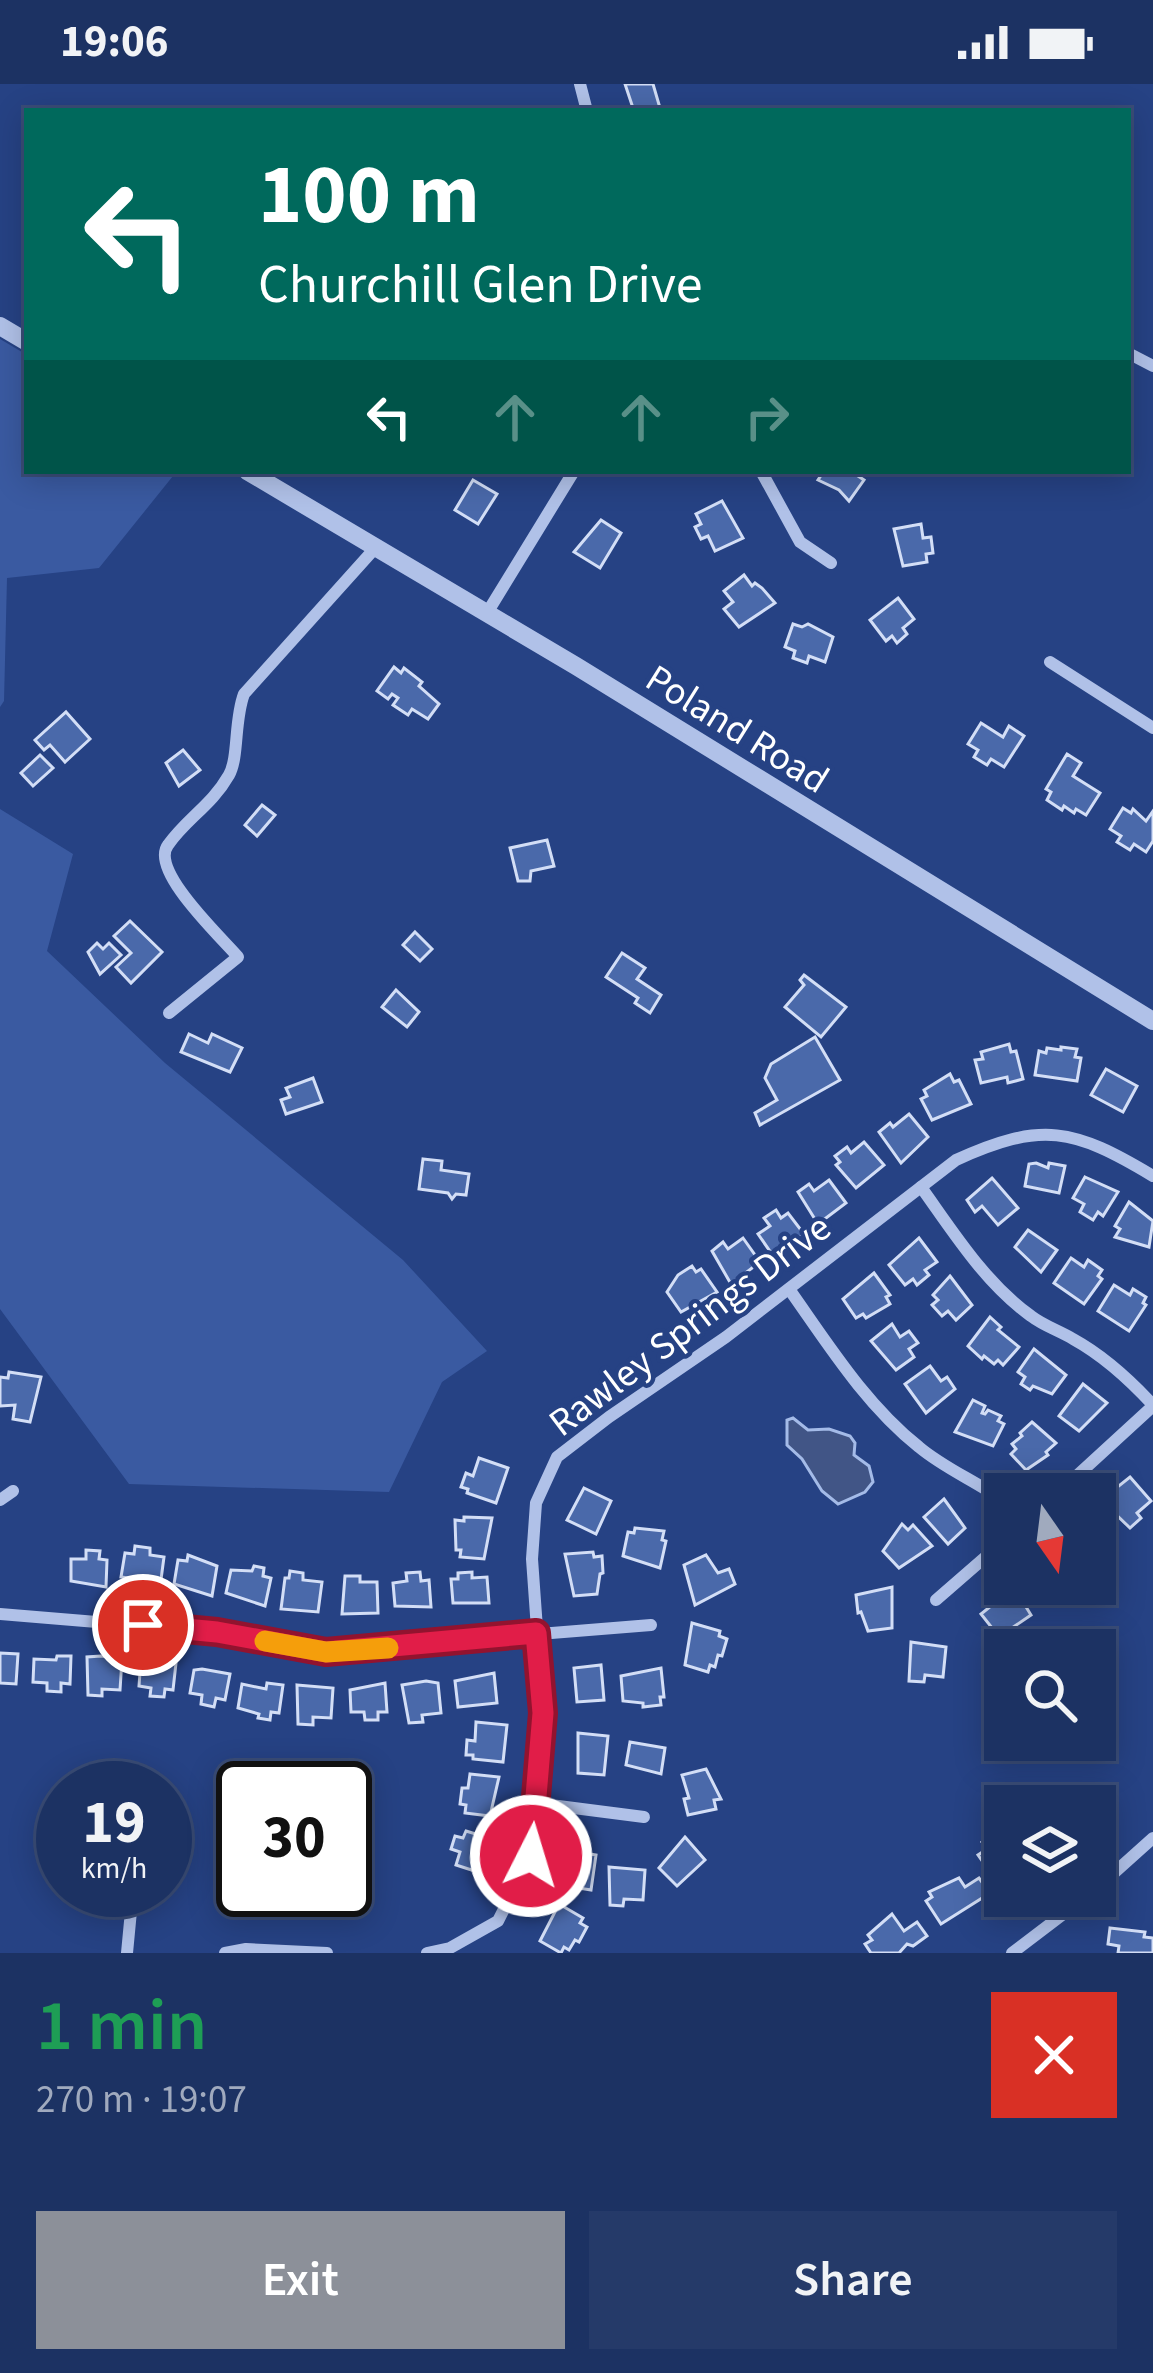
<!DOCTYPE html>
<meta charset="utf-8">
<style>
body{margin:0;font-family:"Source Sans 3",sans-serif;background:#253a69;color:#f1f3f6;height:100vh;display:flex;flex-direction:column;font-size:45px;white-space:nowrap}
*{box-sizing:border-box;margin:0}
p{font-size:39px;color:#a0aabe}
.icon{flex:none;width:66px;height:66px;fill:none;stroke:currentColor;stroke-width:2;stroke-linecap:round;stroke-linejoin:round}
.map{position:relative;height:1869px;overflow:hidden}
.side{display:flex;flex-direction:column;background:#1c3263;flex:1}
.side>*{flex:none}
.top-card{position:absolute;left:24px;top:24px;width:1107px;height:366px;border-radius:0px;box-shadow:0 6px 30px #0003,0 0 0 3px #3a4d78;background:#00695c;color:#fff;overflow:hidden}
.needle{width:78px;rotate:166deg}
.fabs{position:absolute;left:984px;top:1389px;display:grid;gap:24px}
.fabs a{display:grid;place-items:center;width:132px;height:132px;border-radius:0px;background:#1c3263;box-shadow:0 6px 30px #0003,0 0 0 3px #3a4d78;font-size:60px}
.speed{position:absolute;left:36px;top:1677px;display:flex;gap:24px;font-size:60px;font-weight:700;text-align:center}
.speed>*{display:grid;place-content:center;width:156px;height:156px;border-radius:50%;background:#1c3263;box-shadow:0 6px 30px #0003,0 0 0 3px #3a4d78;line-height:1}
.speed small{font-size:30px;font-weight:400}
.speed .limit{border:6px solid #111;border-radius:18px;background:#fff;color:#111}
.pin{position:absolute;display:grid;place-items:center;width:102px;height:102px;color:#fff;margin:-51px;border:6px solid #fff;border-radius:50%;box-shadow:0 3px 12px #0007}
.me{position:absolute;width:132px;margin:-66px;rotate:5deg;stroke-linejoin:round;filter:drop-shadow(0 0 9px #0008)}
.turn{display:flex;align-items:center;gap:42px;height:252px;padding:0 36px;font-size:54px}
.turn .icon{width:156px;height:156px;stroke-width:2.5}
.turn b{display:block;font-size:84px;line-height:102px}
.lanes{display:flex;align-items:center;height:114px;padding:0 36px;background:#0003;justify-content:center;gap:60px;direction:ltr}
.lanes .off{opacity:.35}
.round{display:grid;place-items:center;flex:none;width:126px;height:126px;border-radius:0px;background:#253a69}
.summary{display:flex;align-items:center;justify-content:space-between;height:204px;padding:0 36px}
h1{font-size:72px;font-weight:600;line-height:90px;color:#1e9e55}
.action{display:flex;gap:24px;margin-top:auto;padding:24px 36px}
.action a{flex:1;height:138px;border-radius:0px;background:#8c9099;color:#fff;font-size:48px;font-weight:600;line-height:138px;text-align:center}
.action a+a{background:#253a69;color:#f1f3f6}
.status{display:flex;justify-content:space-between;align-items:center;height:84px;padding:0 60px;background:#1c3263;direction:ltr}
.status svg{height:33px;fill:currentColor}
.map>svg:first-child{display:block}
.green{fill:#3a5aa1}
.water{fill:#415586;stroke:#a4bbe8;stroke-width:3}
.building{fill:#4a69aa;stroke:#d3def6;stroke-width:3}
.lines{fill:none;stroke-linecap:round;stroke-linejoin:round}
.minor{stroke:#b0c1e8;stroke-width:12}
.tertiary{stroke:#b0c1e8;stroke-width:18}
.route-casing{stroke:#92132f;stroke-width:30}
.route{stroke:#e11d48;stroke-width:21}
.slow{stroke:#f59e0b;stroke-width:21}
.labels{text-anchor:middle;stroke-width:9;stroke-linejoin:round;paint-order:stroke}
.street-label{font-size:39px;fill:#fff;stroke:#264284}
</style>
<div class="status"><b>19:06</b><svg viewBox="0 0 49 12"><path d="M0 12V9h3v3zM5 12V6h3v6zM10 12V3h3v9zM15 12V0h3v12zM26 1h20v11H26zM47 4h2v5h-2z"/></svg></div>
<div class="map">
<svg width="1153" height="1869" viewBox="0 0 1153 1869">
<rect width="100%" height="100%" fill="#264284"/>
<!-- green -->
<g class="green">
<polygon points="0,255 27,271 27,387 177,387 99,484 7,494 4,617 0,623"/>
<polygon points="0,725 73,770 47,867 165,979 403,1176 487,1267 442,1298 389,1408 129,1400 0,1225"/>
</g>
<!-- water -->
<polygon class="water" points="793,1334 808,1346 829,1345 850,1352 855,1359 854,1371 869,1382 873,1398 865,1408 838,1420 822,1407 802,1375 787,1361 787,1336"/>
<!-- building -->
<g class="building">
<polygon points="625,0 653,0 660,24 634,27"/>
<polygon points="824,387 861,387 858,392 864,396 849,417 839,406 818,396"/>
<polygon points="473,396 497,410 478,440 455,426"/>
<polygon points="722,417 743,454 715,467 708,452 701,455 695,443 701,440 696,430"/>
<polygon points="601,436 621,449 600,484 574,468"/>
<polygon points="921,440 923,454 931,453 933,469 926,470 927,478 903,482 894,445"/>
<polygon points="744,491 752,502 755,499 762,504 775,519 739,543 724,525 733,518 724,507"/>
<polygon points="898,514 914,535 903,544 907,550 897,559 892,552 886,557 870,536"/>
<polygon points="793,540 802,543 808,540 833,553 825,578 809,572 807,579 793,574 795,567 785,563"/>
<polygon points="394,583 401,589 404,584 422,598 419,602 439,620 428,635 412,625 408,631 393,621 398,614 392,610 388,615 377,607"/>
<polygon points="66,628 90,655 65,678 50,661 44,666 35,656"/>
<polygon points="981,639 1003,653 1009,642 1024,652 1004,683 991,675 987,681 974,673 978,666 968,660"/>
<polygon points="183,666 200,686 179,702 166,679"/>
<polygon points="1067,670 1081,679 1073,692 1100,709 1086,731 1076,725 1074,729 1064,722 1062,726 1047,716 1051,708 1046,705"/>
<polygon points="40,671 53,684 33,702 21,689"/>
<polygon points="262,721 275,731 257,752 245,741"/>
<polygon points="1123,724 1131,729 1133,725 1146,737 1153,727 1153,757 1146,768 1134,760 1130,766 1117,758 1121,752 1110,745"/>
<polygon points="547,756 554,782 531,787 530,797 518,797 510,764"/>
<polygon points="130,837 162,868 131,899 116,883 131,869 114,852"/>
<polygon points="415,848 432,865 420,877 403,861"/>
<polygon points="97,859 103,865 109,859 121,871 100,890 88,868"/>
<polygon points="622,869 645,884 637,895 661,911 650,929 635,919 638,914 606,893"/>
<polygon points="804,891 846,923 821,953 785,923 804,901 800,896"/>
<polygon points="396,906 419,928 407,943 382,923"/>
<polygon points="189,950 208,959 212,950 242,964 230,988 181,968"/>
<polygon points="815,953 840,996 760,1041 755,1029 777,1016 765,994 771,980"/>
<polygon points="1009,960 1011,968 1016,967 1023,995 1008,999 1007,993 981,999 975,976 983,975 981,968"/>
<polygon points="1061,963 1077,965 1075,973 1081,974 1077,997 1035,991 1039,967 1046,969 1047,964 1061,966"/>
<polygon points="1106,985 1137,1002 1123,1028 1091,1011"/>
<polygon points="950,990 954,998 959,996 971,1020 932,1036 921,1015 927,1012 924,1006"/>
<polygon points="313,994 322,1018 286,1030 281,1016 290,1013 286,1004"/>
<polygon points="909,1030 928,1053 901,1079 879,1048 890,1039 893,1043"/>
<polygon points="864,1058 884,1081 856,1104 836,1081 840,1078 835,1072 847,1063 851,1069"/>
<polygon points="423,1075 442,1077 441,1086 469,1090 466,1111 456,1110 452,1115 448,1109 419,1105"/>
<polygon points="1036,1079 1048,1084 1049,1079 1065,1082 1059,1109 1025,1102 1029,1080"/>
<polygon points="1085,1093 1118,1108 1103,1132 1098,1128 1093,1136 1080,1128 1084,1120 1073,1114"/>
<polygon points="992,1094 1018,1124 998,1141 982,1122 975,1128 967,1116"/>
<polygon points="829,1096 846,1119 818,1140 798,1108 809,1100 814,1107"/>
<polygon points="1129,1118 1153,1137 1149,1163 1115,1153 1120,1145 1115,1142"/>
<polygon points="776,1126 781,1134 788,1129 804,1150 774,1173 758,1150 770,1142 764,1134"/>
<polygon points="1028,1146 1057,1166 1041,1188 1015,1163"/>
<polygon points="743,1154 760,1178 731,1200 712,1167 723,1158 728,1165"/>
<polygon points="919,1154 937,1178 925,1186 929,1191 917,1201 913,1195 905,1201 889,1181"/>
<polygon points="1071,1174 1084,1183 1088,1176 1102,1186 1098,1192 1102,1195 1084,1220 1054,1199"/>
<polygon points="692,1182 696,1188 701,1185 717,1208 681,1228 667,1208 678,1191"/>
<polygon points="874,1189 890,1211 886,1213 890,1220 866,1234 863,1230 856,1234 843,1215"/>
<polygon points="950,1192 972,1221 956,1236 948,1227 942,1232 932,1221 938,1216 933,1211"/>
<polygon points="1114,1201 1130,1211 1133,1205 1146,1213 1143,1219 1146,1221 1129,1247 1098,1227"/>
<polygon points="990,1233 1001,1243 998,1246 1019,1263 1003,1281 998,1276 994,1280 984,1272 982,1275 968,1262"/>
<polygon points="892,1240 900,1253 909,1247 918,1259 909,1265 914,1273 896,1286 871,1257"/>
<polygon points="1034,1265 1066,1291 1052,1310 1033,1302 1030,1306 1021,1300 1025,1293 1018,1288"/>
<polygon points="930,1282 941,1297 947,1293 955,1305 926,1329 905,1300"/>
<polygon points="9,1288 41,1293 30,1338 13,1335 15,1321 0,1322 0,1293 8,1294"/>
<polygon points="1083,1300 1107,1319 1079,1347 1059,1332"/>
<polygon points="973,1316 985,1322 982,1329 985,1330 988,1326 1001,1332 998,1337 1004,1340 993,1362 955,1348"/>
<polygon points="1032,1338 1056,1359 1046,1368 1048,1371 1026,1386 1011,1370 1016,1365 1012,1360 1022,1352 1020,1349"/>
<polygon points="479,1374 508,1384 496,1419 467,1409 468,1405 461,1403 466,1389 473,1392"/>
<polygon points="1130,1393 1151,1417 1137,1429 1141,1434 1130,1444 1101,1416"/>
<polygon points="584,1404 611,1417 596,1450 567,1436"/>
<polygon points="944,1415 965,1444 948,1460 924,1433"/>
<polygon points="464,1433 492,1434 484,1475 460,1473 461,1466 456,1466 455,1436 464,1437"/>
<polygon points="902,1440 908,1446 913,1441 932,1462 899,1484 883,1467"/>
<polygon points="635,1444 664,1447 662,1456 666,1457 660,1484 623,1472 628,1448 634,1449"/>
<polygon points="135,1462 150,1464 150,1471 164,1473 160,1503 144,1501 145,1496 121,1493 125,1469 134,1470"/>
<polygon points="86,1466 100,1467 99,1475 107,1476 106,1503 71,1497 71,1475 86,1475"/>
<polygon points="593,1468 594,1473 602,1472 603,1489 600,1490 597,1510 574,1512 565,1470"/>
<polygon points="188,1471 217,1482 212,1512 174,1500 178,1476 187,1477"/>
<polygon points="706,1471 718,1489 729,1485 735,1500 695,1521 684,1481"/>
<polygon points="254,1482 264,1484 263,1492 271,1494 265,1522 226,1509 231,1486 252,1487"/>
<polygon points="290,1487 303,1489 303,1496 322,1498 318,1528 281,1525 285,1494 289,1494"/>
<polygon points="420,1488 421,1497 429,1496 431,1523 395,1522 393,1499 407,1497 406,1489"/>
<polygon points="472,1488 472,1494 487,1493 489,1519 453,1519 451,1495 458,1495 458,1489"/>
<polygon points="345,1492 360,1492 360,1498 377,1498 378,1529 342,1530"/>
<polygon points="1012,1500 1031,1531 1006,1548 1003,1544 996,1549 981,1530 1001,1514 997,1509"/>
<polygon points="892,1503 892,1544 868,1547 861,1528 858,1529 856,1511"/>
<polygon points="692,1539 720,1547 719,1552 727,1555 722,1572 718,1571 715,1583 710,1581 708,1588 685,1581"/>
<polygon points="911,1558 946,1563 943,1593 925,1591 924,1598 909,1597"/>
<polygon points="0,1569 18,1570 16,1600 0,1599"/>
<polygon points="57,1572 71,1572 70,1600 61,1599 61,1608 47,1607 47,1599 33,1598 34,1575 56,1576"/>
<polygon points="101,1572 122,1575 120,1606 102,1605 102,1612 88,1611 87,1573"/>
<polygon points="141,1575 176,1579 173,1606 165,1605 164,1613 150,1612 151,1604 139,1602"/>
<polygon points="601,1581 604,1616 577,1618 574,1584"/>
<polygon points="661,1584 664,1613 660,1613 661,1621 643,1623 643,1619 623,1617 621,1592"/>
<polygon points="202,1585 230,1590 225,1616 216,1614 214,1623 201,1620 202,1611 190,1609 194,1586"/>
<polygon points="494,1589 497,1619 458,1623 455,1597"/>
<polygon points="426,1597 438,1599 441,1629 422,1631 423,1638 409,1639 402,1601"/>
<polygon points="267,1599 283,1601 279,1629 271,1628 270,1636 258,1634 259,1630 238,1624 242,1600 266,1605"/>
<polygon points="385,1599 387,1628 378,1628 378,1636 365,1636 364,1628 351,1628 350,1606"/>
<polygon points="297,1601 333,1604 331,1634 313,1633 313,1641 298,1640"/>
<polygon points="476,1638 507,1641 503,1678 473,1675 473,1671 466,1671 467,1656 475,1657"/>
<polygon points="578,1649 608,1652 604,1691 578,1689"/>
<polygon points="630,1658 665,1664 661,1690 626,1681"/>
<polygon points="706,1685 721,1715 714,1716 716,1725 688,1731 684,1715 689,1714 682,1691"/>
<polygon points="470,1690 499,1693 490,1732 465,1729 466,1721 460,1720 462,1704 468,1704"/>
<polygon points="56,1716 63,1716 63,1783 48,1782 50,1743 59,1743"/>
<polygon points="1005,1742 1005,1792 997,1798 978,1771 987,1765 982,1758"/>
<polygon points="466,1747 492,1755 481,1789 456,1781 460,1768 451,1765 455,1752 463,1754"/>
<polygon points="685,1753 705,1776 677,1802 659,1784"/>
<polygon points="567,1766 596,1771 591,1806 560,1801"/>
<polygon points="609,1783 645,1786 643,1816 624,1815 623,1822 610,1821"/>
<polygon points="959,1794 965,1803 979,1794 990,1809 941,1840 926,1817 932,1813 929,1808"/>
<polygon points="559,1820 583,1834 580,1839 587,1843 579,1858 575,1856 569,1866 564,1863 561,1869 540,1857"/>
<polygon points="892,1830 904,1847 917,1838 927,1852 913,1862 907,1860 899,1869 871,1869 865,1860 872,1856 868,1851"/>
<polygon points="1110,1844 1145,1848 1144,1853 1153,1854 1153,1869 1118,1869 1119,1862 1108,1860"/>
</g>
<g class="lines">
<!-- minor -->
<g class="minor">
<polyline points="580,0 587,27"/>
<polyline points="1128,269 1153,282"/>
<polyline points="761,387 800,458 831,479"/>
<polyline points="487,529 574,387"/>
<polyline points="1050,578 1153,644"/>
<path d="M169,929L238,873C221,853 149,786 168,761C186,735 212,721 229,691C239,673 234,636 244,610L377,462"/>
<path d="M921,1103C954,1149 985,1199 1031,1232C1044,1242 1060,1247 1073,1255C1104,1272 1129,1295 1153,1321"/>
<path d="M789,1205C828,1260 865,1320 919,1363C945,1385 978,1398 1005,1418"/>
<polyline points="1057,1410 1153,1322"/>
<polyline points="0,1416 13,1407"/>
<polyline points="936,1516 1005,1456"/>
<polyline points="0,1530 217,1548 327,1567 651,1541"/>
<polyline points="535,1719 644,1733"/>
<polyline points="1095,1806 1153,1754"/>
<polyline points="127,1869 133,1806"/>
<polyline points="225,1869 246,1865 327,1869"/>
<path d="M427,1869L450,1864L498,1837L531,1772L543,1629L532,1475L536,1419L557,1373L609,1333L726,1253L956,1076C1042,1037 1073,1044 1153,1092"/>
<polyline points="1012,1869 1087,1812"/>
</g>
<!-- tertiary -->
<g class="tertiary">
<polyline points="0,242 27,258"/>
<polyline points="247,387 576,582 1153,937"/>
</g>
</g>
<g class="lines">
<!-- route casing -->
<g class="route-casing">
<polyline id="route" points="143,1541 217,1548 326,1568 536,1549 543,1629 531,1772"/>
</g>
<!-- route -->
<use href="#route" class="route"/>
<!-- slow -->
<polyline class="slow" points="265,1557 326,1568 388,1564"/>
</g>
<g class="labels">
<!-- street labels -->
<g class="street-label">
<text transform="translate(738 644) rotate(32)" y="14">Poland Road</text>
<text transform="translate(689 1240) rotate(-37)" y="14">Rawley Springs Drive</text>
</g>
</g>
</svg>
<div class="fabs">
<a><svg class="needle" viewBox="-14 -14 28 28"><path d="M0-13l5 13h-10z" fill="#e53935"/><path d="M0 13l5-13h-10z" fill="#a0aabe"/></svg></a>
<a><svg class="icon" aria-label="search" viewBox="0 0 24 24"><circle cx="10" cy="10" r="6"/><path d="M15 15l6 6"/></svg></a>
<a><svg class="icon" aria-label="layers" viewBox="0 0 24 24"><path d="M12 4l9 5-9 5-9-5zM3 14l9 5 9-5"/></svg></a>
</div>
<div class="speed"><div>19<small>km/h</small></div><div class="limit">30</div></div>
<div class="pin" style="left:143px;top:1541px;background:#d93025"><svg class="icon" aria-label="arrive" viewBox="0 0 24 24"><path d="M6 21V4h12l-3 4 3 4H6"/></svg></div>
<svg class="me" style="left:531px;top:1772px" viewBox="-20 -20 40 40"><circle r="17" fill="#e11d48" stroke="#fff" stroke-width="3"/><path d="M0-11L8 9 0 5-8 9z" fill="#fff"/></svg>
<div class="top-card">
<div class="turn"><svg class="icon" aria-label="left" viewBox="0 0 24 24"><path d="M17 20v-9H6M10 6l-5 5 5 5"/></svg><div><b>100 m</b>Churchill Glen Drive</div></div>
<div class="lanes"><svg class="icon" aria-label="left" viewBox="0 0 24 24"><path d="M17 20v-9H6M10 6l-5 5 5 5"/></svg><svg class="icon off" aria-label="ahead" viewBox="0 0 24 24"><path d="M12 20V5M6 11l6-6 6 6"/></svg><svg class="icon off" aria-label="ahead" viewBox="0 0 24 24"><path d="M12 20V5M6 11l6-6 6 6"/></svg><svg class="icon off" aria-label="right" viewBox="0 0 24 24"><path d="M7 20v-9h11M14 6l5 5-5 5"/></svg></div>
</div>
</div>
<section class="side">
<div class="summary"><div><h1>1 min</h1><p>270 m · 19:07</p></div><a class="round" style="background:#d93025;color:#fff"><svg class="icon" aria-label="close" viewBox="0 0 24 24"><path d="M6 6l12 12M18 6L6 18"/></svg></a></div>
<div class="action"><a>Exit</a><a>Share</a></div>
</section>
